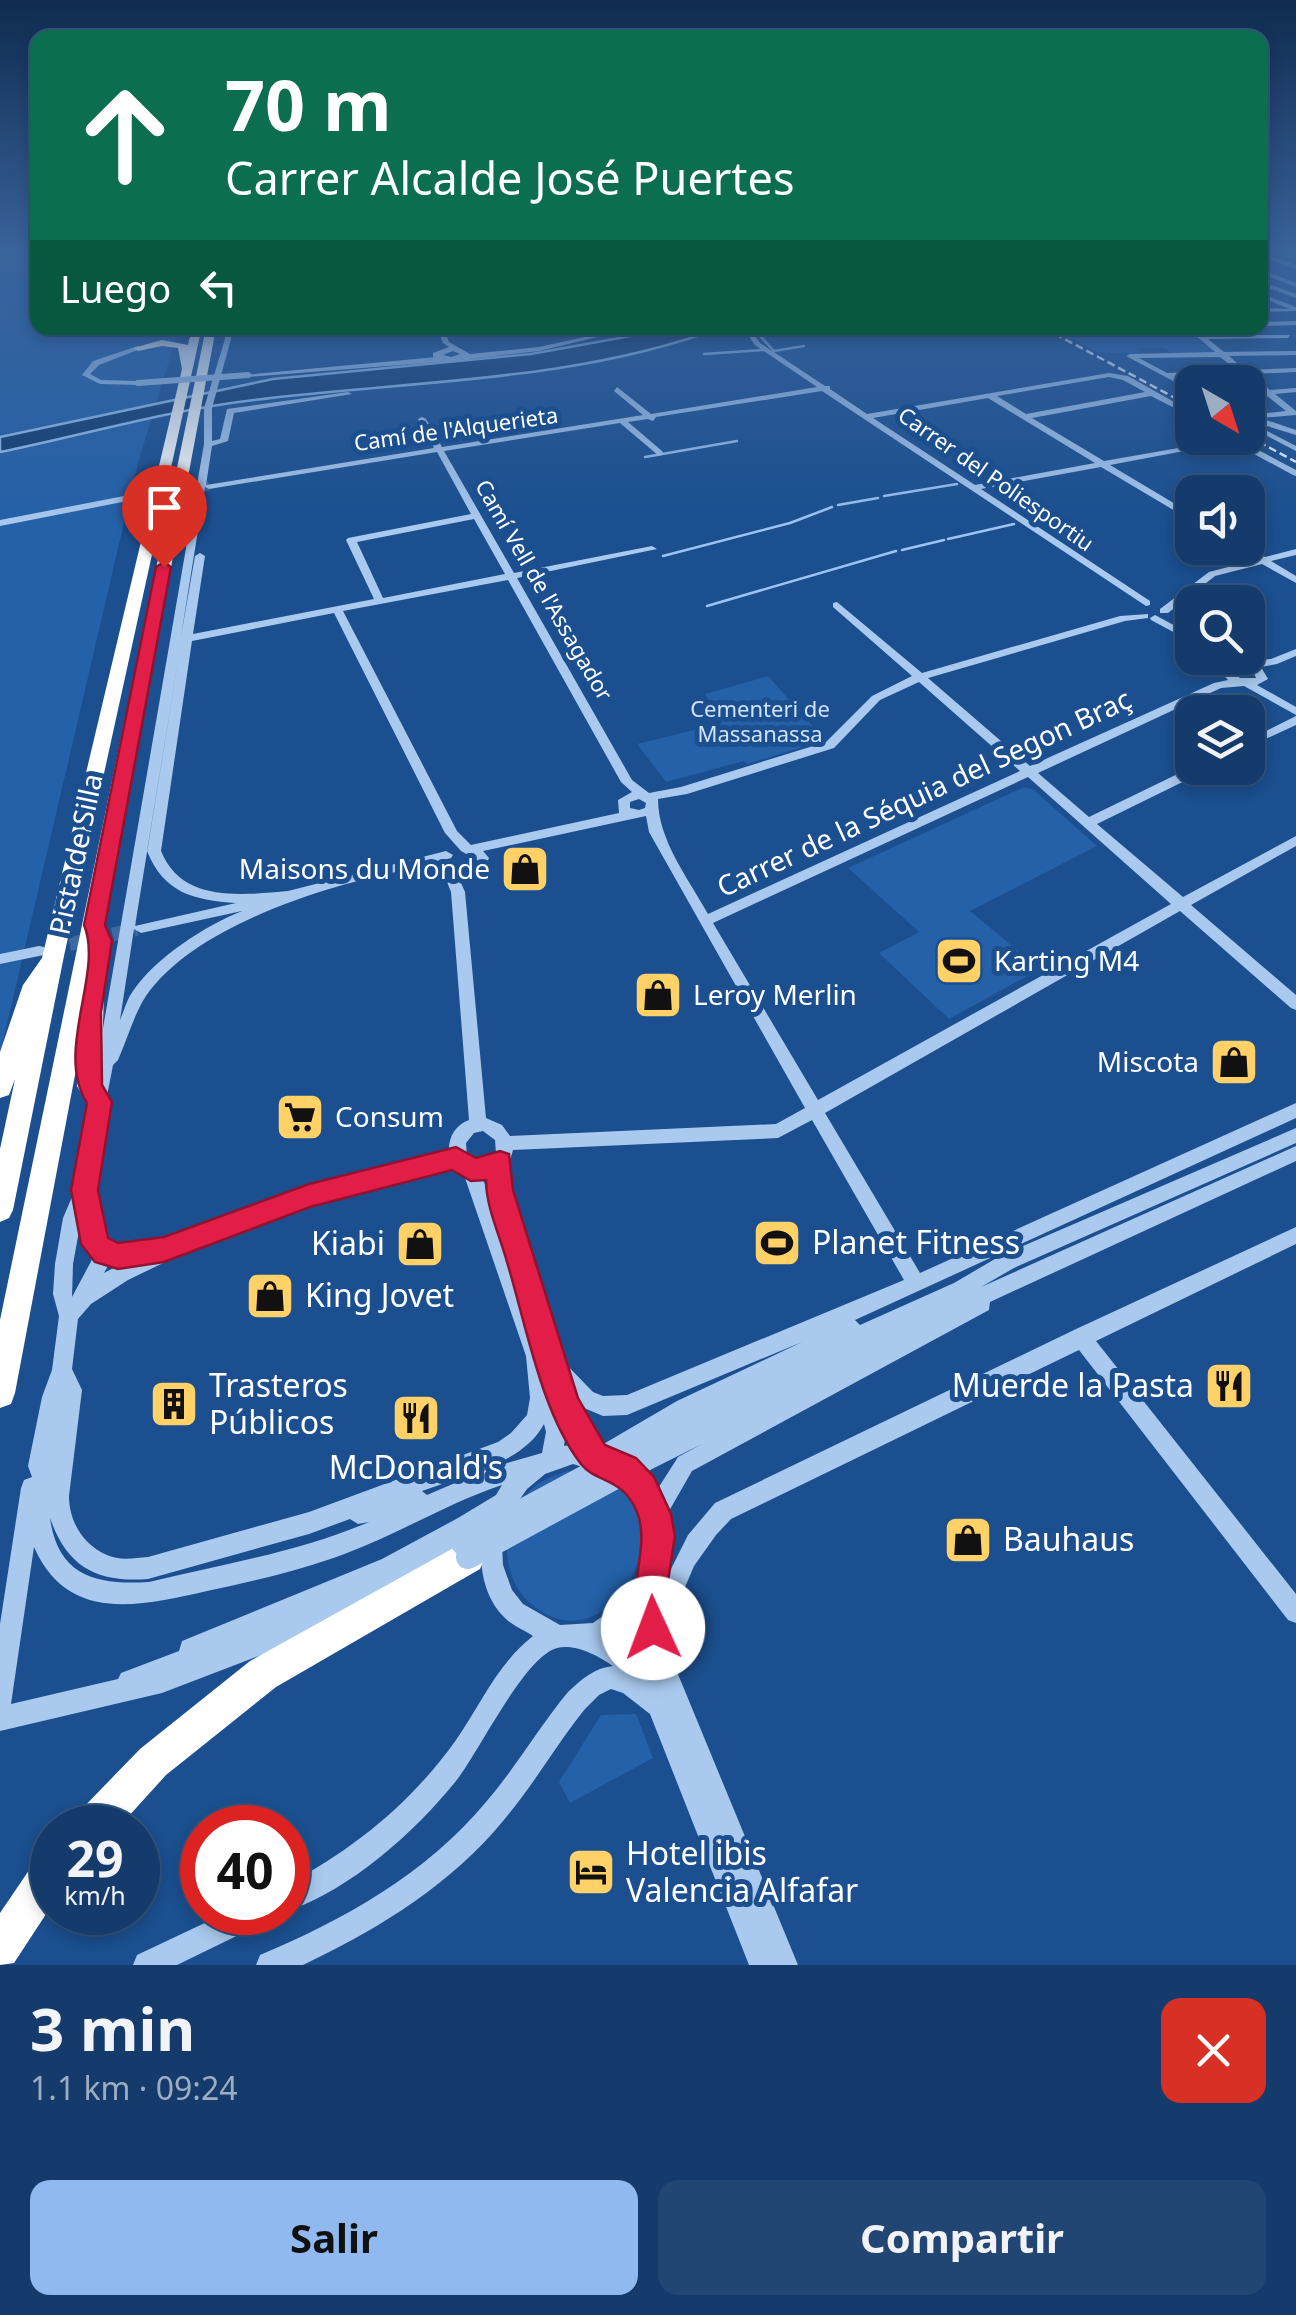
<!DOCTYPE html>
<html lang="es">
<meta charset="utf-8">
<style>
body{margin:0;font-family:"Noto Sans",sans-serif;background:#214673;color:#f1f3f6;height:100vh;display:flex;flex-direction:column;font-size:38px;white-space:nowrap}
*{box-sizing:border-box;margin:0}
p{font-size:32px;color:#9dadc1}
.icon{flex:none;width:55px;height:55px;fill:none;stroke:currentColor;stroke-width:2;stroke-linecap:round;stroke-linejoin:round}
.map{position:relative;height:1965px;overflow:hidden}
.panel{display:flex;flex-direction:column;background:#143b6b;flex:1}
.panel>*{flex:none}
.guide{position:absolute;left:30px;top:30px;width:1238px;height:305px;border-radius:20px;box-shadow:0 5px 15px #0003,0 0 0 2px #33557e;background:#0b6e4f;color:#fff;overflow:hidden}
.needle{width:65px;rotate:141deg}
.controls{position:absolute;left:1175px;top:365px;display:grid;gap:20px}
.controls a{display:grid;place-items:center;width:90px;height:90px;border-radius:20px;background:#143b6b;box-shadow:0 5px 15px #0003,0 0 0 2px #33557e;font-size:50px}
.speed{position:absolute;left:30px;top:1805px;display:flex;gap:20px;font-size:50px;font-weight:700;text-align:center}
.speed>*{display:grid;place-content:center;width:130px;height:130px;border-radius:50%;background:#143b6b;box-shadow:0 5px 15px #0003,0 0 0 2px #33557e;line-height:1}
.speed small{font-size:25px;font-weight:400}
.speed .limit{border:15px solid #d22;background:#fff;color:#111}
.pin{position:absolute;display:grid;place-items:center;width:85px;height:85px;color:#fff;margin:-102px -42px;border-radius:50% 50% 50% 0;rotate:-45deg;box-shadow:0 0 10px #0007}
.pin .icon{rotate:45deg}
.me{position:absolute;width:110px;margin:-55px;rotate:358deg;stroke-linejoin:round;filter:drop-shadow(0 0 8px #0008)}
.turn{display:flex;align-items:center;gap:35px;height:210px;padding:0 30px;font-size:45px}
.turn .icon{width:130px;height:130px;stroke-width:2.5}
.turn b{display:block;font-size:70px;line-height:85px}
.then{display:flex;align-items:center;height:95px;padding:0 30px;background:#0003;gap:20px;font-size:38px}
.round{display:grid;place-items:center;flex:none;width:105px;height:105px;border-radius:20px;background:#214673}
.summary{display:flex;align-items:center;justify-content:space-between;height:170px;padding:0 30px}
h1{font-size:60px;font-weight:700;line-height:75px}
.cta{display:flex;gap:20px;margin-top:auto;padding:20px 30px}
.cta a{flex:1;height:115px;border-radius:20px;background:#90b9f0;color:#111;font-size:40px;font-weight:700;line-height:115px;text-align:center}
.cta a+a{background:#214673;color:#f1f3f6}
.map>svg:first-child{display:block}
.green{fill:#2461a8}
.water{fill:#123a6d;stroke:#9cc4f0;stroke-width:2.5}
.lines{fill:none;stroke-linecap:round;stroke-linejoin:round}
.stream{stroke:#9cc4f0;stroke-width:2.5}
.minor-tunnel-far1{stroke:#3d69a0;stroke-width:9;stroke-dasharray:9 4;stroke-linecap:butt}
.minor-tunnel{stroke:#3d69a0;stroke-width:14;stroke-dasharray:14 8;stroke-linecap:butt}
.minor{fill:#a9c9ee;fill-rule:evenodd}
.highway{fill:#fff;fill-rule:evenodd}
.rail{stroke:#fff;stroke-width:2.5;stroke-dasharray:8 4;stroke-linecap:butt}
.minor-bridge-far2{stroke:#a9c9ee;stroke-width:6}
.minor-bridge-far1{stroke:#a9c9ee;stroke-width:19}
.minor-bridge{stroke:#a9c9ee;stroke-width:24}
.route{fill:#e11d48;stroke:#92132f;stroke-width:2.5}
.labels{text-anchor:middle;stroke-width:10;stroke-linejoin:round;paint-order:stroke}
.far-street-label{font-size:22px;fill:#fff;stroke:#1b4f8f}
.far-park-label{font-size:22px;fill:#cfe3fa;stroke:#1b4f8f}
.street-label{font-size:28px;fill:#fff;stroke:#1b4f8f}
.poi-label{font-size:28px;fill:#fff;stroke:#1b4f8f;text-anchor:start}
.near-poi-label{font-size:32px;fill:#fff;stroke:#1b4f8f;text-anchor:start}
</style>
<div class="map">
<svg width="1296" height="1965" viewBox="0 0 1296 1965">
<rect width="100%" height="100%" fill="#1b4f8f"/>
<!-- green -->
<g class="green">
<polygon points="0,250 37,250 38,328 179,328 138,463 0,1054"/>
<polygon points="1050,328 1187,328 1217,353 1172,354 1165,348 1139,348 1144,354 1097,352"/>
<polygon points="768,676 825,740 747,764 744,761 666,782 637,744 722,723 705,694"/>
<polygon points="1024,787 1034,790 1097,846 970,911 1040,969 949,1019 879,953 919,932 848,868"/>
<path d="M567,1471C709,1472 622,1680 531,1604C499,1577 500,1523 528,1493C538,1481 553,1476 567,1471Z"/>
<polygon points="636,1714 653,1758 570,1803 559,1782 601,1715"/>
</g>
<!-- water -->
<path class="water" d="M675,328H720C571,383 410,380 254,400C168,410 84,435 0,452V437L273,379L531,354Z"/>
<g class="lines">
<!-- stream -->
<g class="stream">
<polyline points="759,335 774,351"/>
<polyline points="774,351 804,346"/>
<polyline points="704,354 763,350"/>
<polyline points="645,457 737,441"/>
<polyline points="884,496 957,484"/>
<polyline points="838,505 878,498"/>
<polyline points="948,539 1014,524"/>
<polyline points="902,550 944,540"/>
<polyline points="663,556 790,523 832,507"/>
<polyline points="707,606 896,551"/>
</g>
<!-- minor-tunnel-far1 -->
<polyline class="minor-tunnel-far1" points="150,494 209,486"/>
<!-- minor-tunnel -->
<polyline class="minor-tunnel" points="48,949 137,929"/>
<!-- minor -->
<g class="minor">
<polygon points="0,250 33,250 0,254"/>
<polygon points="1260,252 1296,265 1296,269 1260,256"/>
<polygon points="1260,269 1296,283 1296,287 1260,273"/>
<polygon points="1260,281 1296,294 1296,298 1260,285"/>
<polygon points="1260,293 1296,307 1296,311 1260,312 1260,308 1290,309 1260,297"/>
<polygon points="1296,321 1296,325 1260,326 1260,322"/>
<path d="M224,328H230L231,339L212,408V441L220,439L227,409L348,392L352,394L234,413L228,441L212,446L206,485L434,448L418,419L422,417L426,419L442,447L643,415L614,391L617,387L651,414L817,387L755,345L748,335L750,328H756L754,335L760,343L825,386H830V389L867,414L1109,373L1128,376L1192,412V417L1151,396L1032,418L1104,461L1236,438L1296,470V476L1293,475L1232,442L1110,465L1192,514V521L1101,467L981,489L1150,601V605L1146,606L822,391L656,417L653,421L648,419L628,422L662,451L663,453L659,456L620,423L444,451L514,573L652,546L657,549L517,578L632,780L649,793L681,787L826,742L872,696L912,676L833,607V603L837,602L922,673L1120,616L1148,614V618L1125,621L928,678L1030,766L1214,683L1228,680L1219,670L1232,662L1271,659L1296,649V656L1277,664L1261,667L1268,679L1257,685L1296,707V715L1244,686L1221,688L1038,773L1089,817L1192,767L1207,768L1205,771L1097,824L1183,897L1296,836V846L1191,905L1296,995V1010L1291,1008L1180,911L825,1113L920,1273L1296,1103V1118L855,1320L860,1325L954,1283L1000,1256L1296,1128V1143L1014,1268L981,1287L1296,1146V1161L990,1302L989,1310L692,1471L665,1518L669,1537L660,1579L662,1587L688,1535L715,1503L1074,1330L1296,1227V1244L1096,1341L1296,1594V1623L1288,1620L1079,1350L731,1519L716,1535L694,1566L683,1592L668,1650L798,1965H749L650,1714L623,1693L611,1689L599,1695L585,1709C556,1745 533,1786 503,1821C452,1883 382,1927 311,1961L303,1965H256L260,1955C344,1920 427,1873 486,1802C516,1767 539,1727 568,1692C582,1679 594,1668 613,1666C599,1656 575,1643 557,1648C524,1657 479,1752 456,1781C414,1833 351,1889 288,1911V1884C354,1849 412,1802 456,1740C481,1704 498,1663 533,1636C524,1630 513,1626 506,1619C481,1596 478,1559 483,1528L471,1536L474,1543L471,1551L348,1608L350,1614L347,1622L162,1693L0,1731V1624L21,1488L24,1480L32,1477L28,1466L42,1397L52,1370L59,1316L53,1294L55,1264L63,1218L75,1190L204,444V408L225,339ZM1109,377L1123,380L1145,392L1026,414L997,396ZM988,398L1095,463L975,485L873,418ZM437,452L471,514L348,538L346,540L374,599L193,634L205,556L200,553L195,556L181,636L205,487L209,489ZM474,519L505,574L383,598L357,542ZM508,580L621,782L632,792L618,800L619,813L471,845L457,831L343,611ZM334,613L445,833L461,851L475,859L473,864L456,869L429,864L451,858L453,855L446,851L288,891C241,895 182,903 161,851L192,641ZM181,643L147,851C164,893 193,900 236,903L135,926ZM1237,668L1253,671L1256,678H1240L1231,671ZM919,682L1020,771L708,914C688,878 658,840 658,799L687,794L834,748L880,700ZM1028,777L1171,904L818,1100L713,923ZM639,799L646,803L645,808L639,810L630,808V802ZM646,816L649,832L805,1108L776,1124L510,1136L502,1125L486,1118L465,892L459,878L484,870L489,858L483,851ZM411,869L445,877L451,892L469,1120C455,1125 448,1138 449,1152L296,1193L211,1222L166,1242L124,1247L108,1243C79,1205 105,1111 113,1065L118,1060C127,1040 134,1014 146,996C195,925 330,884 411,869ZM242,911C205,926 156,957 133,991C127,999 124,1011 120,1020L134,929L141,933ZM812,1120L904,1280L627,1395L603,1396L593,1392L561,1359L509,1190V1164L513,1150L778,1138ZM483,1131L495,1140L496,1153L488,1163L477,1164L467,1156L466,1143L474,1133ZM455,1167L464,1175L526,1356L530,1398L527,1415L511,1433L498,1442L309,1512L148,1557C134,1558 120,1561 107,1555C83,1545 69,1521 69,1496L82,1390L72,1369L78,1319L91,1304L128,1280L223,1234L336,1197ZM491,1177V1190L512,1261L483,1179ZM81,1220L87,1241L95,1254L72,1297L73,1264ZM110,1262H111L123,1263L104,1273ZM802,1342L677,1401L600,1446L577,1405L603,1416L627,1415ZM564,1423L576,1444L564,1446L566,1432ZM544,1424L546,1432L542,1453L490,1468L427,1495L422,1491C462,1476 523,1464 544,1424ZM702,1444L678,1457L657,1490L630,1461L621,1457L633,1450L639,1456L637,1460L641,1467L648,1471ZM573,1464L616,1477L640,1503L647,1537L639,1573L620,1604L593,1623L560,1625L523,1604L512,1590L503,1565L502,1546L509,1515L527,1489L545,1474ZM502,1485L496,1495L458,1518L382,1559L182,1641L179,1651L121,1673L118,1679L11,1704L34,1547C68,1624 140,1606 207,1591C254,1581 302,1570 347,1553C400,1533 448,1503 502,1485ZM50,1518C67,1567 97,1583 148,1579L309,1534L350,1519L358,1524L369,1522C299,1552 223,1564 149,1582C97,1585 58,1577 50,1518ZM642,1611L644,1650L653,1671L627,1647L610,1639L636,1620Z"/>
<path d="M437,328H443L449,342L470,354L539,347L625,328H635L539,351L451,361L248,377L244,375L437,357H433V353L449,347L443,343ZM453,351L460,354L451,357L443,355Z"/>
<path d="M1187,328H1194L1203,335H1290L1288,338L1208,339L1224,352L1296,351V355L1229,356L1245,370L1296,368V372L1250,374L1270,390L1296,388V392L1275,394L1296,411V415L1260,418L1296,430V435L1254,422V419H1248V415L1286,411L1266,395L1248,396V392L1261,391L1242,374L1175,377L1192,386V391L1126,356L1130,354L1215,352ZM1220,357L1237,370L1167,373L1139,358Z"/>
<polygon points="138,346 140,349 99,365 90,374 101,380 138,381 141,385 100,384 82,375 93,361"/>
<polygon points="1248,421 1296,446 1296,451 1248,426"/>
<polygon points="150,491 153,492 153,496 0,526 0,520"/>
<polygon points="1248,547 1265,557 1296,549 1296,555 1271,561 1296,576 1296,583 1262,564 1215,576 1168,613 1160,613 1160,609 1209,572 1255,560 1237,548"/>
<polygon points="1155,615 1192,635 1192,642 1151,620 1150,618"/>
<polygon points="1296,716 1296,725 1248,747 1248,740"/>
<polygon points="39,946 44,947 46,951 44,955 0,964 0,954"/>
<polygon points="228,1912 271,1912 267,1921 177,1965 133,1965 137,1955"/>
</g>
<!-- highway -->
<g class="highway">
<polygon points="196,328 201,331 64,956 13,1210 9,1218 0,1222 0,1149 15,1079 9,1095 0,1098 0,1052 23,985 42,958 182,369 178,348 162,346 138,351 133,348 162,340 188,345 191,331"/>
<polygon points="206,328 216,328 93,983 101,985 104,991 101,1085 111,1102 108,1109 99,1112 90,1109 77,1086 78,1059 15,1393 11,1404 0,1408 0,1320"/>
<polygon points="468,1540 480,1545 485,1557 480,1569 276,1687 166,1775 118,1828 72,1828 77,1814 140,1749 250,1661"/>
<polygon points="52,1851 52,1905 14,1963 0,1965 0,1913 38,1857"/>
</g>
<!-- rail -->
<g class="rail">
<polyline points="1044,328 1192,407"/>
<polyline points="1248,436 1296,462"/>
</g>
<!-- minor-bridge-far2 -->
<polyline class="minor-bridge-far2" points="138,383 248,375"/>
<!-- minor-bridge-far1 -->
<g class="minor-bridge-far1">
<polyline points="599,1470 642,1447"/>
<polyline points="630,1470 648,1460"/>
</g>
<!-- minor-bridge -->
<g class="minor-bridge">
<polyline points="463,1543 604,1467"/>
<polyline points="468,1557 634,1467"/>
</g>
</g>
<!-- sky -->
<linearGradient id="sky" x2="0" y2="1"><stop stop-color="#0f2b4f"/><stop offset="0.48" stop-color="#39639b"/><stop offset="1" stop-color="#39639b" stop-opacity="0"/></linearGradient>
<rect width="1296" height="525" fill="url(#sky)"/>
<!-- route -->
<path class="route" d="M164,562L171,567L105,925L112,941L101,1012L102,1085L112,1102L98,1190L108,1238L118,1243L164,1237L309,1184L456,1147L476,1158L500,1151L509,1154L513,1190L578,1398L605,1445L636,1458L654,1477L671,1514L675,1536L668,1581L671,1628L665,1641L653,1646L641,1641C622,1597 652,1549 637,1512C623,1477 596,1483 581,1464C541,1412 526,1324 507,1262C500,1236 486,1207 486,1180L471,1181L452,1170L310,1207L164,1262L118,1269L95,1262L81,1244L71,1190L87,1103C54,1051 104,972 84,925L156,567Z"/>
<!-- icons -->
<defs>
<g id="shop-square" transform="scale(2.5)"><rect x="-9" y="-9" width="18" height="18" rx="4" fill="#ffd166" stroke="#1b4f8f"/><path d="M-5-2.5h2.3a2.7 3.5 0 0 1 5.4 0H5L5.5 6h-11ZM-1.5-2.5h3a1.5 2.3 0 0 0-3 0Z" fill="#111"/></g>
<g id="stadium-square" transform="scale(2.5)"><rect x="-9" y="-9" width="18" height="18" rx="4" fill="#ffd166" stroke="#1b4f8f"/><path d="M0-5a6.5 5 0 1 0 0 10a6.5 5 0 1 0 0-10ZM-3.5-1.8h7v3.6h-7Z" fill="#111"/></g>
<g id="supermarket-square" transform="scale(2.5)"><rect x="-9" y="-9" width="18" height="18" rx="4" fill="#ffd166" stroke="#1b4f8f"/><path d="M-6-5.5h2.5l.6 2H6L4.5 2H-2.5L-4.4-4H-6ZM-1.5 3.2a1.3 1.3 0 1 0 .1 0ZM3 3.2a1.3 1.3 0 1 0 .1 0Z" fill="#111"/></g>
<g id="restaurant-square" transform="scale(2.5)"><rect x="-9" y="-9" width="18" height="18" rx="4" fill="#ffd166" stroke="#1b4f8f"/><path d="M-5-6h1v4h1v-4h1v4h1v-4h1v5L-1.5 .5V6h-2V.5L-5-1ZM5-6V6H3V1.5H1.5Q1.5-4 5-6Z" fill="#111"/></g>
<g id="building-square" transform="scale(2.5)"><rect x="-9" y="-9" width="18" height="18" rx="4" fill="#ffd166" stroke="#1b4f8f"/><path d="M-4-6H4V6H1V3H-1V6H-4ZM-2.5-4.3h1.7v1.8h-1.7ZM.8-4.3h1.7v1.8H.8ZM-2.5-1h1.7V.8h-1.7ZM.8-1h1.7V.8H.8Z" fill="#111"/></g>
<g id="hotel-square" transform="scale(2.5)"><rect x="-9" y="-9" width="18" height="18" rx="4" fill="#ffd166" stroke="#1b4f8f"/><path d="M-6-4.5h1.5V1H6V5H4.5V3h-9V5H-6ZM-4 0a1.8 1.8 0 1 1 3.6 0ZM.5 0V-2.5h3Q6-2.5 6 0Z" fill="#111"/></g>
</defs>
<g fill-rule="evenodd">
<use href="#shop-square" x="525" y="869"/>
<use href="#stadium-square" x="959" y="961"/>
<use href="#shop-square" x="658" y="995"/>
<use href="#shop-square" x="1234" y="1062"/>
<use href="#supermarket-square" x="300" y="1117"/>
<use href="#stadium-square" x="777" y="1243"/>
<use href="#shop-square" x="420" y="1244"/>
<use href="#shop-square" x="270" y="1296"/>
<use href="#restaurant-square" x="1229" y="1386"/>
<use href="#building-square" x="174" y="1404"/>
<use href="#restaurant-square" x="416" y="1418"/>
<use href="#shop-square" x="968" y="1540"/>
<use href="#hotel-square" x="591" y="1872"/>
</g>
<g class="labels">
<!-- far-street labels -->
<g class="far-street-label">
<text transform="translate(456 429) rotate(-8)" y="8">Camí de l'Alquerieta</text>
<text transform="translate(996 479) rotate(35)" y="8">Carrer del Poliesportiu</text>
<text transform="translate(544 590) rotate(60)" y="8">Camí Vell de l'Assagador</text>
</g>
<!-- far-park labels -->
<g class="far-park-label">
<text x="760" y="717">Cementeri de<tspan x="760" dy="25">Massanassa</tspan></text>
</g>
<!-- street labels -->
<g class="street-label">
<text transform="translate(924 793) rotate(-25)" y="10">Carrer de la Séquia del Segon Braç</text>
<text transform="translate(76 854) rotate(-78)" y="10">Pista de Silla</text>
</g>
<!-- poi labels -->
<g class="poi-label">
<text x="490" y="879" text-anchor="end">Maisons du Monde</text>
<text x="994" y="971">Karting M4</text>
<text x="693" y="1005">Leroy Merlin</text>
<text x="1199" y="1072" text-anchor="end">Miscota</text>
<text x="335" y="1127">Consum</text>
</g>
<!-- near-poi labels -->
<g class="near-poi-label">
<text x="812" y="1254">Planet Fitness</text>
<text x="385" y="1255" text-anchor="end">Kiabi</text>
<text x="305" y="1307">King Jovet</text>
<text x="209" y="1397">Trasteros<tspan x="209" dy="37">Públicos</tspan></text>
<text x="1194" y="1397" text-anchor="end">Muerde la Pasta</text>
<text x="416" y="1479" text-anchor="middle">McDonald's</text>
<text x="1003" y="1551">Bauhaus</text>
<text x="626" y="1865">Hotel ibis<tspan x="626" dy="37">Valencia Alfafar</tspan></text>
</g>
</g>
</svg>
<div class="controls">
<a><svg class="needle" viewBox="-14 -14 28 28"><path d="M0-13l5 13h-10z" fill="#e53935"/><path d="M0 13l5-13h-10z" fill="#9dadc1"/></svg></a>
<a><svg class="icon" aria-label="sound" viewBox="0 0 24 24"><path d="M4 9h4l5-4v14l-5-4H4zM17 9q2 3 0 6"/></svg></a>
<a><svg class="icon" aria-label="search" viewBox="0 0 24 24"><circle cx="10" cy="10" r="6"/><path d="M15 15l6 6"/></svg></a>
<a><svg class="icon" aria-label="layers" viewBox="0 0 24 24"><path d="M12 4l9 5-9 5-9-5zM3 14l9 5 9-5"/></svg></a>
</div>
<div class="speed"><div>29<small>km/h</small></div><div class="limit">40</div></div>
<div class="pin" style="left:164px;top:567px;background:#d93025"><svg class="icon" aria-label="arrive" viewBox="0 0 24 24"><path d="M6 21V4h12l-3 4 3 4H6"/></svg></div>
<svg class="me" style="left:653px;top:1628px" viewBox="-20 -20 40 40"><circle r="19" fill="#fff"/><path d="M0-13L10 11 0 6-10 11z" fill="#e11d48"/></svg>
<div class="guide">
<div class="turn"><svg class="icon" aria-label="ahead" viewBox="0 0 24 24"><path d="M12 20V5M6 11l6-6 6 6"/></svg><div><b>70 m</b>Carrer Alcalde José Puertes</div></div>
<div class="then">Luego<svg class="icon" aria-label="left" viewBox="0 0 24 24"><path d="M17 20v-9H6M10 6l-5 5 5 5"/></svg></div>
</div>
</div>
<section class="panel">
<div class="summary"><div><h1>3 min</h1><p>1.1 km · 09:24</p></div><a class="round" style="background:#d93025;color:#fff"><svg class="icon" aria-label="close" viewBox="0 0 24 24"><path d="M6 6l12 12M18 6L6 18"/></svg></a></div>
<div class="cta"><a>Salir</a><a>Compartir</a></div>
</section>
